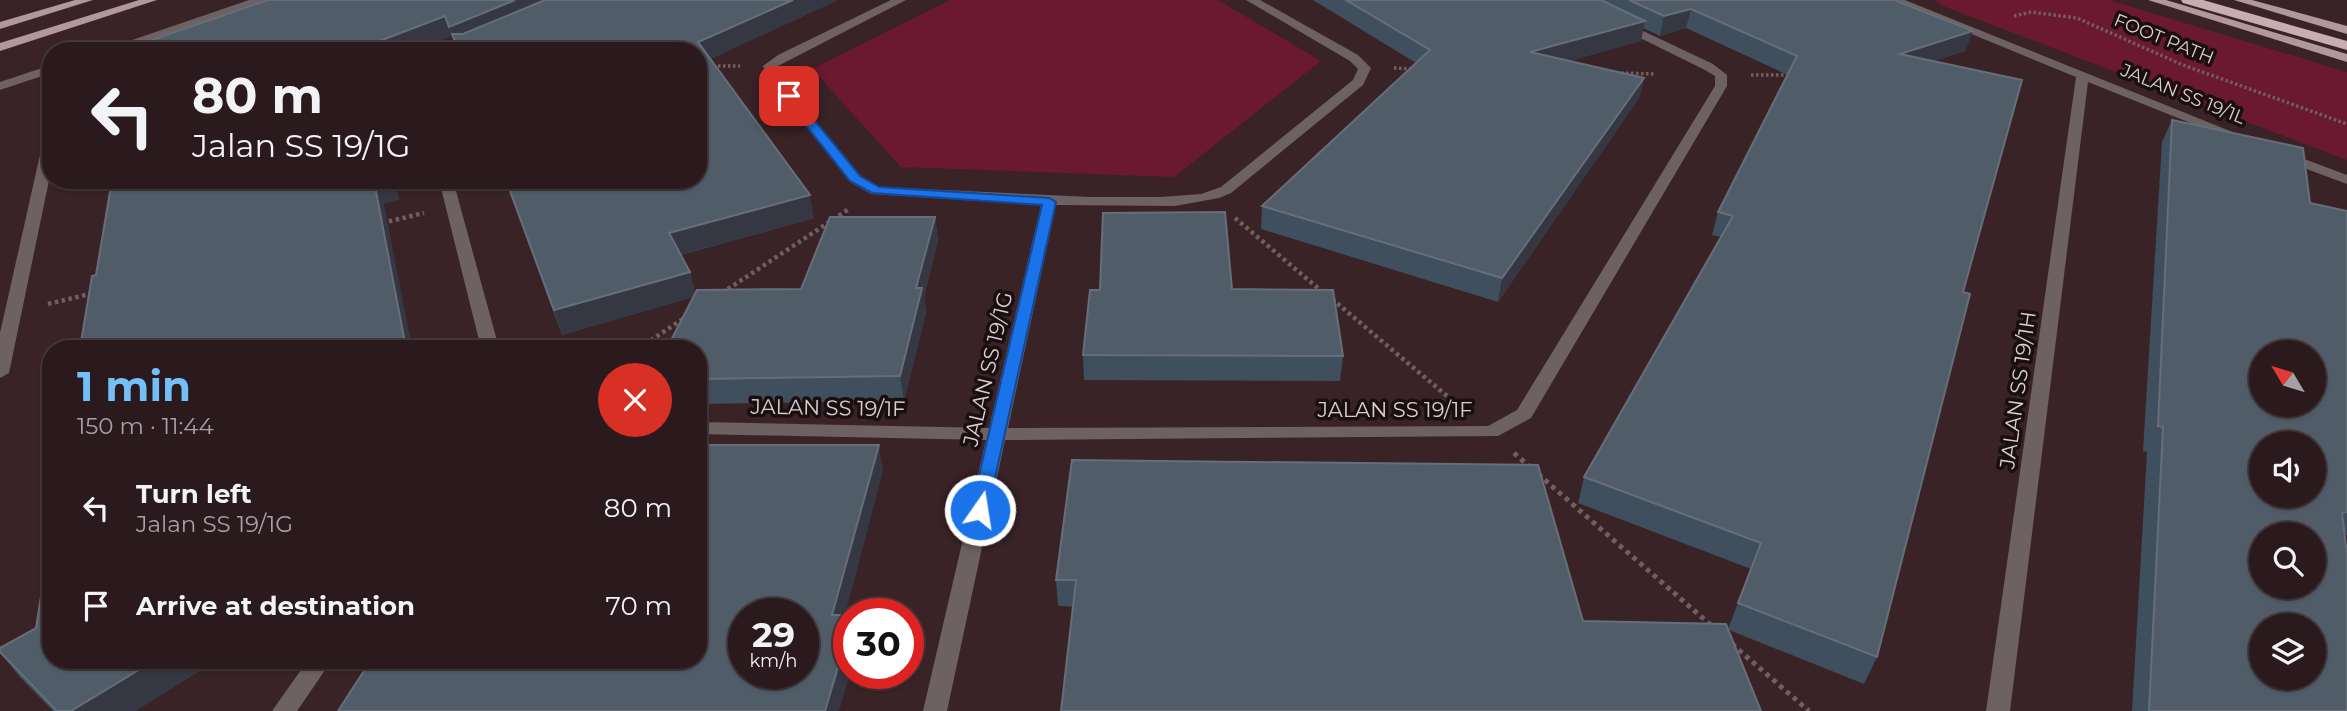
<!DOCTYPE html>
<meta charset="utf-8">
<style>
body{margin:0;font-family:Montserrat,sans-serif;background:#37272a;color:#f1f3f6;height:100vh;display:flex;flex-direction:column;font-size:26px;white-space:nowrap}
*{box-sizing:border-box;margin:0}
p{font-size:23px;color:#a6a1a4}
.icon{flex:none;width:38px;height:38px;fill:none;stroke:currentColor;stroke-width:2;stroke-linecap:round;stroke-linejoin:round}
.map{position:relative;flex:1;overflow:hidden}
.sheet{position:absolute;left:42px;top:340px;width:665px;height:329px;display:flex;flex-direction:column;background:#2b1a1d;border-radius:28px;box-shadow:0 2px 5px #0004,0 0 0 2px #47383b}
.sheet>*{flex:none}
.top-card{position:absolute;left:42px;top:42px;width:665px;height:147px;border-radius:28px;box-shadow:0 2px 5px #0004,0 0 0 2px #47383b;background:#2b1a1d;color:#f1f3f6;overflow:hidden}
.needle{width:46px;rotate:308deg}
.fabs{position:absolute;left:2249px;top:340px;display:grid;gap:14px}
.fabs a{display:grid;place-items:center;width:77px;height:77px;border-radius:50%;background:#2b1a1d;box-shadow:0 2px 5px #0004,0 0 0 2px #47383b;font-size:35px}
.speed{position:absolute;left:728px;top:598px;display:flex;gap:14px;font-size:35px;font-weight:700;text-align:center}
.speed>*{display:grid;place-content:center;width:91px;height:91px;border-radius:50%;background:#2b1a1d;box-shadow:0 2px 5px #0004,0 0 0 2px #47383b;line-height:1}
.speed small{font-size:18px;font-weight:400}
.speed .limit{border:10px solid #d22;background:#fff;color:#111}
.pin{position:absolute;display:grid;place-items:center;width:60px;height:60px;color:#fff;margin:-30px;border-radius:14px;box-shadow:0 4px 10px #0006}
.me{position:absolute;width:77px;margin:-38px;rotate:13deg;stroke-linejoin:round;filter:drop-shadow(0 0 5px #0008)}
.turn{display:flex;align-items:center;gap:24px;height:147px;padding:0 35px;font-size:32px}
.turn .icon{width:91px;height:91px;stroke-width:2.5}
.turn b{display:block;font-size:49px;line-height:60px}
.round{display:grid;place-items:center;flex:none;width:74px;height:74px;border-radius:37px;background:#37272a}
.head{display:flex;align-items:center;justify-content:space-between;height:119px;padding:0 35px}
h1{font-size:42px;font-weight:700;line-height:52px;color:#74c0f6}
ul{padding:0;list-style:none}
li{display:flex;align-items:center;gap:21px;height:98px;padding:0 35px}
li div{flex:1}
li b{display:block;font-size:26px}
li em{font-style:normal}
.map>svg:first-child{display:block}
.green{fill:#6b1831}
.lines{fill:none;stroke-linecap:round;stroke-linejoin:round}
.path-far2{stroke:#715e61;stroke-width:3.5;stroke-dasharray:2.5 2.5;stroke-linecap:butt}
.path-far1{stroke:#715e61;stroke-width:4.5;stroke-dasharray:3.5 3.5;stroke-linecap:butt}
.path{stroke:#715e61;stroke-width:5;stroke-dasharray:4.5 4.5;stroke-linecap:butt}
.minor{fill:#6d6163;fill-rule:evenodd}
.major{fill:#b0989b;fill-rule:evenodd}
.highway{fill:#caadb1;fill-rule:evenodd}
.wall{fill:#3f4f5d}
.shaded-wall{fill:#353842}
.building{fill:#505d69;stroke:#666e79;stroke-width:2;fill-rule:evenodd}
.route{fill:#1a73e8;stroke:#114b97;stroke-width:2}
.labels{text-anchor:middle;stroke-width:7;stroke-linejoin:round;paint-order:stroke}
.far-street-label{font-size:18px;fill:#dccdcf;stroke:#190f11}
.street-label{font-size:21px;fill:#dccdcf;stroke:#190f11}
</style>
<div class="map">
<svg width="2347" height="711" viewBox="0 0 2347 711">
<rect width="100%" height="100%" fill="#392327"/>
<!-- green -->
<g class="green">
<polygon points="950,0 1218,0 1321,61 1174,177 901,167 812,69"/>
<polygon points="1934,0 2109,0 2347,72 2347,160 1940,5"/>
</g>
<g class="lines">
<!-- path-far2 -->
<g class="path-far2">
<polyline points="2014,16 2031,12 2077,18 2183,65 2347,124"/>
<polyline points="698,66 740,66"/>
<polyline points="1394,68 1417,69"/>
<polyline points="1621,73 1655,74"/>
<polyline points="1751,75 1791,75"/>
</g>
<!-- path-far1 -->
<g class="path-far1">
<polyline points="1235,218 1325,294"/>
<polyline points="382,223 424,213"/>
<polyline points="722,293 849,209"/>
<polyline points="1332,299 1454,402"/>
<polyline points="48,304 94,293"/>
<polyline points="639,348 686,317"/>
</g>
<!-- path -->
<g class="path">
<polyline points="1514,453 1531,468"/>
<polyline points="1538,474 1713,627"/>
<polyline points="1732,644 1809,711"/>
</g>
<!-- minor -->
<g class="minor">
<polygon points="249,0 266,0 119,51 100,51"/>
<polygon points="891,0 906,0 776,67 778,75 860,176 879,187 1090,197 1161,197 1201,194 1221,187 1353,80 1358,69 1350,61 1246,0 1260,0 1358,55 1371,68 1363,85 1231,193 1219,198 1175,206 1056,205 1008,428 1488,426 1517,410 1715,86 1715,76 1705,70 1616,26 1616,22 1624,22 1713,64 1727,75 1727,86 1531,418 1498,436 1005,440 947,711 923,711 986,440 698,434 698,422 989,428 1041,205 871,194 850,182 768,79 763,66 778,55"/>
<polygon points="1889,0 1905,0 2250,139 2248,142 2238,142 2088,82 2010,711 1986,711 2076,77"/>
<polygon points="51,65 51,73 0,90 0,82"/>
<polygon points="51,133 51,171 9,373 0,378 0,333 44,137"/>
<polygon points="2285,152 2347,175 2347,184 2280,159 2278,156"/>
<polygon points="439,180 453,180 499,348 481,348"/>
<polygon points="308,660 332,660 297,711 272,711"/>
</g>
<!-- major -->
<g class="major">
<polygon points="75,0 93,0 0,29 0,22"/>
<polygon points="139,0 157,0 0,51 0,43"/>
<polygon points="2148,0 2166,0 2347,54 2347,62"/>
<polygon points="2234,0 2252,0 2347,26 2347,34"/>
</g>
<!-- highway -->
<polygon class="highway" points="2181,0 2203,0 2347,41 2347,50 2183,3"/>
</g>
<!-- wall -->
<g class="wall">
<polygon points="268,0 838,0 710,59 814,218 681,255 690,272 695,293 801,289 935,217 938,240 924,297 926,312 904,401 698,404 698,348 693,297 562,335 452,36"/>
<polygon points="1313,0 1894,0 1973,31 1965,51 1934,61 1963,292 1877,657 1864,684 1729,630 1058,606 1056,580 1072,460 1583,621 1728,629 1751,569 1578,503 1584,477 1721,237 1712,235 1718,212 1788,75 1686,28 1660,36 1643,28 1641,41 1569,61 1644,78 1639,98 1498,302 1261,229 1262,206 1416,63"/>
<polygon points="2172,120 2310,203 2347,211 2347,535 2345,535 2347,711 2132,711 2147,452 2143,451 2162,142"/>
<polygon points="1232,289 1343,356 1340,381 1084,380 1083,355"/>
<polygon points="36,628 51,660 217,660 135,711 53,711 19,676 0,652"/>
</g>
<!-- shaded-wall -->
<g class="shaded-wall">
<polygon points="515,0 566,0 457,46 452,34 456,46 449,27"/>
<polygon points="793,0 838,0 703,62 698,42"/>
<polygon points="1691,9 1686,28 1660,36 1664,16"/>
<polygon points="445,16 452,36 414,51 370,51 369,45"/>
<polygon points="1645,21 1641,41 1527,73 1530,52"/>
<polygon points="1973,31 1965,51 1892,74 1900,54"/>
<polygon points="1644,78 1639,98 1498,302 1502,278"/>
<polygon points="379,180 396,180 399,200 384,204 412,348 406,348 374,181"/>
<polygon points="810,195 814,218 676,256 669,233"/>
<polygon points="935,217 938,240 924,297 926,312 904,401 900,376 916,288"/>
<polygon points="690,272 696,296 562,335 554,310"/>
<polygon points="879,445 883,471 838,642 832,615"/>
<polygon points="849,630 849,674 850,674 839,711 825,711"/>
<polygon points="155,660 217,660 135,711 71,711"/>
</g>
<!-- building -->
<g class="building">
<polygon points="268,0 515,0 449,27 445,16 369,45 370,51 146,51 146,42"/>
<polygon points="545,0 793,0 698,42 810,195 669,233 690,272 554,310 506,180 698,180 698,51 459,51 452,34 463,34"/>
<polygon points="1346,0 1601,0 1645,21 1530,52 1644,78 1502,278 1262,206 1430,50"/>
<polygon points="1629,0 1894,0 1973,31 1900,54 2022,80 1963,292 1970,294 1877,657 1738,603 1761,543 1584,477 1733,216 1718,212 1797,56 1691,9 1664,16"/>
<path d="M2172,120L2303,148L2310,203L2347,211V512L2342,513L2347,554V711H2149L2163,427L2158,426ZM2261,352H2314V404H2261ZM2261,443H2314V495H2261ZM2261,534H2314V586H2261ZM2261,625H2314V677H2261Z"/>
<polygon points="112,180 379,180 374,181 406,348 80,348 92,276 96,275"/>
<polygon points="1225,212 1232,289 1333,290 1343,356 1083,355 1090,290 1100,290 1103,213"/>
<polygon points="830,217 935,217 916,288 922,288 900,376 698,379 698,348 667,348 697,290 801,289"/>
<path d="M698,445H879L832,615H849V630L825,711H338L371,660H698ZM744,614H803V674H744Z"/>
<polygon points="1072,460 1538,465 1583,621 1726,624 1761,711 1061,711 1076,580 1056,580"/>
<polygon points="51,534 51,660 155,660 71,711 57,711 0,652 0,648 36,628"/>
</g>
<!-- route -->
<polygon class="route" points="789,93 793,94 860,176 879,187 1049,198 1056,202 987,514 973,514 971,510 1042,205 872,193 850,181 783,96"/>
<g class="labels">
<!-- far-street labels -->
<g class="far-street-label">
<text transform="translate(2164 39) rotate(22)" y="6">FOOT PATH</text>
<text transform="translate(2183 94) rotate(22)" y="6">JALAN SS 19/1L</text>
</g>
<!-- street labels -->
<g class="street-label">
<text transform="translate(988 369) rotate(-77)" y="7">JALAN SS 19/1G</text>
<text transform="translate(2018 390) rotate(-82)" y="7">JALAN SS 19/1H</text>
<text transform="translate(828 408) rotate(1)" y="7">JALAN SS 19/1F</text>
<text x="1395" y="417">JALAN SS 19/1F</text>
</g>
</g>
</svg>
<div class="fabs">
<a><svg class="needle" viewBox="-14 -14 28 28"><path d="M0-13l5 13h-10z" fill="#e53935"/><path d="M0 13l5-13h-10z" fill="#a6a1a4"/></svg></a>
<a><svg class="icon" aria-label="sound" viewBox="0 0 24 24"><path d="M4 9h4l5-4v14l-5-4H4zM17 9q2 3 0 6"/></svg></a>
<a><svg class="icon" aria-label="search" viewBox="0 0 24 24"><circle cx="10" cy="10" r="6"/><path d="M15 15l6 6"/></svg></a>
<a><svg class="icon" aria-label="layers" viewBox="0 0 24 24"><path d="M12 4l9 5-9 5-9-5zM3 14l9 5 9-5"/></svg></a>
</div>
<div class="speed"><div>29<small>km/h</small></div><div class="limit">30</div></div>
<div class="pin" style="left:789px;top:96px;background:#d93025"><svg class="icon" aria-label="arrive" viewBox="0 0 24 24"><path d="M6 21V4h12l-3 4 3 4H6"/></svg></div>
<svg class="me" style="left:980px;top:510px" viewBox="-20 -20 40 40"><circle r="17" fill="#1a73e8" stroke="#fff" stroke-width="3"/><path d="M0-11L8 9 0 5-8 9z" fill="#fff"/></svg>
<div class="top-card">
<div class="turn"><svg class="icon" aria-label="left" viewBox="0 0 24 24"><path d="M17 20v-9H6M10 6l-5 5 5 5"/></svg><div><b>80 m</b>Jalan SS 19/1G</div></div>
</div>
<section class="sheet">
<div class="head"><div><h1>1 min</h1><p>150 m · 11:44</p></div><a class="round" style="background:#d93025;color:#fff"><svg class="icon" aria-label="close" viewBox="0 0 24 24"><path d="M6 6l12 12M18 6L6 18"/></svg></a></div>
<ul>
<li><svg class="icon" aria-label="left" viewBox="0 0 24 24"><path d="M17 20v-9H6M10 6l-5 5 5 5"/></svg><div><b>Turn left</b><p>Jalan SS 19/1G</p></div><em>80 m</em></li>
<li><svg class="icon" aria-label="arrive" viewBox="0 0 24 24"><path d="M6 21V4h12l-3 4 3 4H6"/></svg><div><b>Arrive at destination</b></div><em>70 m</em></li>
</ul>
</section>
</div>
